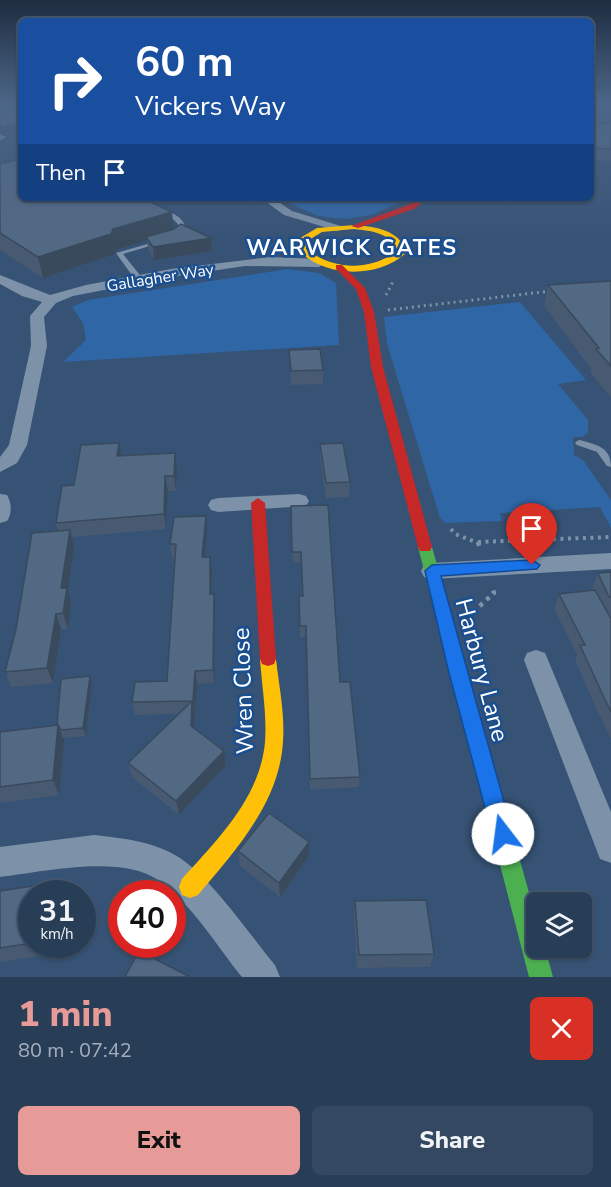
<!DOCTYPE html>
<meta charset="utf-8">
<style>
body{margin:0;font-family:"Nunito Sans",sans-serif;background:#344961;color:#f1f3f6;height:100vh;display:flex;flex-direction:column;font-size:22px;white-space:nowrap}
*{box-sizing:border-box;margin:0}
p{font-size:20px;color:#a5aeba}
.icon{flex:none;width:33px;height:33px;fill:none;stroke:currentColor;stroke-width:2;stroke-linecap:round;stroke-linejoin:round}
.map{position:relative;height:977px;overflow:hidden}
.sheet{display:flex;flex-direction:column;background:#283e57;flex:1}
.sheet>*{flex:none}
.guide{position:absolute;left:18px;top:18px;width:576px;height:183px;border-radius:9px;box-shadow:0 2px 4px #0004,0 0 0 2px #44576d;background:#1a4fa0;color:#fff;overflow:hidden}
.controls{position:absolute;left:526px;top:892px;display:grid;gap:12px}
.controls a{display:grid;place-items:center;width:66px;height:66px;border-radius:9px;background:#283e57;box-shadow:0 2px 4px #0004,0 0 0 2px #44576d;font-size:30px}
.speed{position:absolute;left:18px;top:880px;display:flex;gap:12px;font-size:30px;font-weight:700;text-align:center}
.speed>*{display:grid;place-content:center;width:78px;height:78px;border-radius:50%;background:#283e57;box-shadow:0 2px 4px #0004,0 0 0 2px #44576d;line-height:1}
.speed small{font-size:15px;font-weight:400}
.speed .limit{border:9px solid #d22;background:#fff;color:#111}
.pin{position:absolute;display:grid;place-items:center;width:51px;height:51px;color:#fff;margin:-62px -26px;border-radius:50% 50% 50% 0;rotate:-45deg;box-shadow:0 0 6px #0007}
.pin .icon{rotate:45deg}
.me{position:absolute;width:66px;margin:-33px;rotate:345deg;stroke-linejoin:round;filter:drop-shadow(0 0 4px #0008)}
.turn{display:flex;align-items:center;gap:21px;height:126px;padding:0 18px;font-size:27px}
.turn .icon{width:78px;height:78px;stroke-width:2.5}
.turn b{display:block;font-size:42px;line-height:51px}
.then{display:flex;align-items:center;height:57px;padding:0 18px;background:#0003;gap:12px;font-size:22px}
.round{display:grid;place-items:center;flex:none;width:63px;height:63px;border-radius:9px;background:#344961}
.headline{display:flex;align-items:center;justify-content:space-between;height:102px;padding:0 18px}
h1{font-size:36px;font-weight:800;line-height:45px;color:#e69b98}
.action{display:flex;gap:12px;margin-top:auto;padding:12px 18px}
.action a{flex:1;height:69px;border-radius:9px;background:#e69b98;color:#111;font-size:24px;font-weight:800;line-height:69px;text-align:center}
.action a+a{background:#344961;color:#f1f3f6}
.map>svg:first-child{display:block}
.green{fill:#2f66a5}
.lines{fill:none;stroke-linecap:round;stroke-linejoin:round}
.path-far3{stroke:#7d92a8;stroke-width:2;stroke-dasharray:1.5 3;stroke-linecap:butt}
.path-far2{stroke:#7d92a8;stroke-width:3;stroke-dasharray:2 4;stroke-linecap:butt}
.path-far1{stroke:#7d92a8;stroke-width:4;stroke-dasharray:3 4.5;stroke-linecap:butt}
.path{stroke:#7d92a8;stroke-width:4.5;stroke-dasharray:4 5;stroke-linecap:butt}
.lane{fill:#7d92a8;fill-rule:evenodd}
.street{fill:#7d92a8;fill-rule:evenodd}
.fast{fill:#4caf50;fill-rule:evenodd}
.slow{fill:#ffc107;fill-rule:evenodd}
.jam{fill:#c62828;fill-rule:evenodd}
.wall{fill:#475a72}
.shaded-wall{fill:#394a5c}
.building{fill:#526984;stroke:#394a5c;stroke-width:1.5}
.route{fill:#1a73e8;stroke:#114b97;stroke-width:1.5}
.labels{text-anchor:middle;stroke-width:5;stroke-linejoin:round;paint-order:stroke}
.far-street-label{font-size:16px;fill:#fff;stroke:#1b4f8f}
.far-district-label{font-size:22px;font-weight:bold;letter-spacing:1.5px;fill:#fff;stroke:#1b4f8f}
.near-street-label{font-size:24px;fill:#fff;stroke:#1b4f8f}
</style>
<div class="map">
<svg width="611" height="977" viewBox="0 0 611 977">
<rect width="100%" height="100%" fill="#365274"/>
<!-- green -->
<g class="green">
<polygon points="278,198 410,198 371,215 346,219 318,216"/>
<polygon points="288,269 319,273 336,283 339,345 63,362 86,340 83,323 72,307 88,300"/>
<polygon points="520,302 586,380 558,384 588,420 588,433 582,437 573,437 574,455 583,460 611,500 611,528 600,507 500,513 502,521 445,523 440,518 387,344 384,317"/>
</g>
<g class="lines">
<!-- path-far3 -->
<polyline class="path-far3" points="309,201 374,201"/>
<!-- path-far2 -->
<g class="path-far2">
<polyline points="386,295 394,280"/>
<polyline points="388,310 551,291"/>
</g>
<!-- path-far1 -->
<g class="path-far1">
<polyline points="451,529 455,534 478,543"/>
<polyline points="478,542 611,537"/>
</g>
<!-- path -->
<g class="path">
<polyline points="478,542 480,549"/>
<polyline points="473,612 494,593 492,587"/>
</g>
<!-- lane -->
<g class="lane">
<path d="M160,208C172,212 185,218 186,230L179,236H175V234L181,229C176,219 167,215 158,211L157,210Z"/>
<polygon points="158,241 163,242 123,254 143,279 136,281 116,253"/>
<path d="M580,440C597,445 611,447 611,467L607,466L597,452L577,445L575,443L577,441Z"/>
</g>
<!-- street -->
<g class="street">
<polygon points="0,134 6,137 0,141"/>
<polygon points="261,198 273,198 292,211 344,227 338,231 284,215"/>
<polygon points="270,257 319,259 325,263 319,267 245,266 171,277 73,296 56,303 44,317 47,346 27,445 17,463 0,472 0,457 9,445 31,346 30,316 42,302 22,296 0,284 0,275 50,295 86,285 171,269"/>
<path d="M0,494L7,495C12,503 12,514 7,521L0,523Z"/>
<polygon points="299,494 306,496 309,501 306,506 218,512 211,510 208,505 211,500 218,498"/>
<polygon points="611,553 611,569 432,579 424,577 421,571 424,565 432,563"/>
<polygon points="536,650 545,653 548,660 611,812 611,863 600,859 524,660 527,653"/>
<path d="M94,835C121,838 151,841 175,855C209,874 249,934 275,965L280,977H242C216,945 192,904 158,880C120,854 43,872 0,877V847Z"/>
</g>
<!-- fast -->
<polygon class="fast" points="425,542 430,543 432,547 537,921 537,948 545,948 553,977 529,977 418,547 420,543"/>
<!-- slow -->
<g class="slow">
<path d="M354,225C376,227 398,229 407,252C379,279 325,278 298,250L300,238L317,228ZM354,229C372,231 391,233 398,251C369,271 335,271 306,249L307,241L322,232Z"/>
<path d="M268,652L274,654L276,659C279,686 285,714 283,741C280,802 235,851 198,895L190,898L182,895L179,887L182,879C217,840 260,798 265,742C267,715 262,687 260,659L262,654Z"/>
</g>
<!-- jam -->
<g class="jam">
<polygon points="420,198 429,198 414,209 358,228 351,226 408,205"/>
<polygon points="336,265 342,265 365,288 374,312 383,367 432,547 430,551 420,551 418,547 371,367 364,312 356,289 336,269"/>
<polygon points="258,498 265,503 276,659 274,664 268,666 262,664 260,659 251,503"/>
</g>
</g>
<!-- wall -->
<g class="wall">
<polygon points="591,104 611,104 611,161 591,160"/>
<polygon points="0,164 172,212 173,229 212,251 154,260 148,249 147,240 116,250 115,254 43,278 0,250"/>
<polygon points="611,281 611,398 590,372 591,369 544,306 548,285"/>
<polygon points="289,350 323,370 323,384 291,385"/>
<polygon points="320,444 350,482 349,497 326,498 320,459"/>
<polygon points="175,453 177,467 176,491 168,491 166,529 72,537 74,545 68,591 71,603 68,629 61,629 53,683 11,687 5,672 58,531 56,523 74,485 122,456"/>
<polygon points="291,506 340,682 360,777 359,787 310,790 306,637 300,637 299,596 303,596 301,562 293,563"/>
<polygon points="206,516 207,529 205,557 212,570 211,594 215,607 214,683 197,684 194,729 224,751 226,765 179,815 132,777 128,763 179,714 135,715 132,702 167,681 175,558 172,558 170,544"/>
<polygon points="611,572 611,739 595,706 575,660 577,655 554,609 559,594 591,591 598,573"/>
<polygon points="92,684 86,736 63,738 59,795 0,803 0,732 57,725"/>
<polygon points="309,842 309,856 280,897 240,866 238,851"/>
<polygon points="0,891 32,894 32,945 55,945 54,960 45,955 0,962"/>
<polygon points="355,901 434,954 430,967 357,968 354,915"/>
</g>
<!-- shaded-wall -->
<g class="shaded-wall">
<polygon points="21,124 21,130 0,133 0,127"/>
<polygon points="172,212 174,232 146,237 147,240 116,250 115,254 43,278 38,257 113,229"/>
<polygon points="211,238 212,251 154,260 153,247"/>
<polygon points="119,443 122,458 117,456"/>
<polygon points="175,453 177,467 176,491 174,476"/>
<polygon points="165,476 168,491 166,529 164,514"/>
<polygon points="206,516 207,529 204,570 202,557"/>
<polygon points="70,530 74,545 68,591 71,603 68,629 63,613 61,588"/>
<polygon points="210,557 212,570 211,608 210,594"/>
<polygon points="214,594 215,607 214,683 213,670"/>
<polygon points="56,614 61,629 53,683 47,668"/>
<polygon points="195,671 197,684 195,714 193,701"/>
<polygon points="90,676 92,684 86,736 83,728"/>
<polygon points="192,701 195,715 193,741 191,726"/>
<polygon points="58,725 64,740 59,795 53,780"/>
<polygon points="224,751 226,765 179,815 176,801"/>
<polygon points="309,842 309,856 280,897 279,883"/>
<polygon points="52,883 57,894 51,894"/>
<polygon points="47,945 55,945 54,960 47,947"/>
</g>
<!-- building -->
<g class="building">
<polygon points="0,104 21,104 21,124 0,127"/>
<polygon points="591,104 611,104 611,114 593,114 591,122 594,124 611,123 611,149 591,148"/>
<polygon points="21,159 21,198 142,198 172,212 113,229 111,234 38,257 0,233 0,164"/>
<polygon points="181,224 211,238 153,247 146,237 174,229"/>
<polygon points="611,281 611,366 596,349 599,348 548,285"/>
<polygon points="320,349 323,370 291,371 289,350"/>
<polygon points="119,443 117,456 175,453 174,476 165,476 164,514 56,523 62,486 74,485 81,445"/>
<polygon points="343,443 350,482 326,483 320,444"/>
<polygon points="328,505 340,682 350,682 360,777 310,779 306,626 300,626 299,596 303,596 301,552 292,552 291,506"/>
<polygon points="206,516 202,557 210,557 210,594 214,594 213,670 195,671 193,701 132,702 135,682 167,681 176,544 170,544 174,517"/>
<polygon points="70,530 61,588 67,588 63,613 56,614 47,668 5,672 16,629 32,533"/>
<polygon points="611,572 611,597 609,597 598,573"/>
<polygon points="595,590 611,619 611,712 601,691 580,645 585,645 559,594"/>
<polygon points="90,676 83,728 61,730 58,725 57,725 61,679"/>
<polygon points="192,701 191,726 224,751 176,801 128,763"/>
<polygon points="58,725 53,780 0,787 0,732"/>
<polygon points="269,813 309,842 279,883 238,851"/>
<polygon points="52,883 51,894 32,894 32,943 0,948 0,891"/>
<polygon points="426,900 434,954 359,955 355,901"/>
<polygon points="139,951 190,977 125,977"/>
</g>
<!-- sky -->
<linearGradient id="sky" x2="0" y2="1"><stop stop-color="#1e2d40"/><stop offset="0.43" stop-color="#4c6688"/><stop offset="1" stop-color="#4c6688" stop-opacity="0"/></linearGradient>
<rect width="611" height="240" fill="url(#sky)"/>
<!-- route -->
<polygon class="route" points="532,560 540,565 537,569 441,576 513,834 510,841 503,844 495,841 492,834 448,669 425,571 432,565"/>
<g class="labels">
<!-- far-street labels -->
<g class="far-street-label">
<text transform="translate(160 277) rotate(-9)" y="6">Gallagher Way</text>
</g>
<!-- far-district labels -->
<g class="far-district-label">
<text x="352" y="255">WARWICK GATES</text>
</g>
<!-- near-street labels -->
<g class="near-street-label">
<text transform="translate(482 670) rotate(75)" y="8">Harbury Lane</text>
<text transform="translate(243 691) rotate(-92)" y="8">Wren Close</text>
</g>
</g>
</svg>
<div class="controls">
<a><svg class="icon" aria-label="layers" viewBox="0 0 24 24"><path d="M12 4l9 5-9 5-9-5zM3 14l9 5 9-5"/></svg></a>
</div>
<div class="speed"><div>31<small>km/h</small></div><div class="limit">40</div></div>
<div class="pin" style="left:532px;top:565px;background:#d93025"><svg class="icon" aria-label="arrive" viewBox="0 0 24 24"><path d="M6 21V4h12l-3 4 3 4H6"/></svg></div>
<svg class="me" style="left:503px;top:834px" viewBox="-20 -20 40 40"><circle r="19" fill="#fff"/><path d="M0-13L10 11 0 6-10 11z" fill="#1a73e8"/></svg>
<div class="guide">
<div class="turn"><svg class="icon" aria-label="right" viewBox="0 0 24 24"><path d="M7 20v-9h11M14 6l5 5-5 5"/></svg><div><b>60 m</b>Vickers Way</div></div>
<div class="then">Then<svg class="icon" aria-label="arrive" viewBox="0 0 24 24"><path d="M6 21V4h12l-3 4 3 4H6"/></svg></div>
</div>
</div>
<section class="sheet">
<div class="headline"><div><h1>1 min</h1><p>80 m · 07:42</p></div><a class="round" style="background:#d93025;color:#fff"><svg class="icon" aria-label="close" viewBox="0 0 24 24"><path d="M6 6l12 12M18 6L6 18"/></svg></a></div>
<div class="action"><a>Exit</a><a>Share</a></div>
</section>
